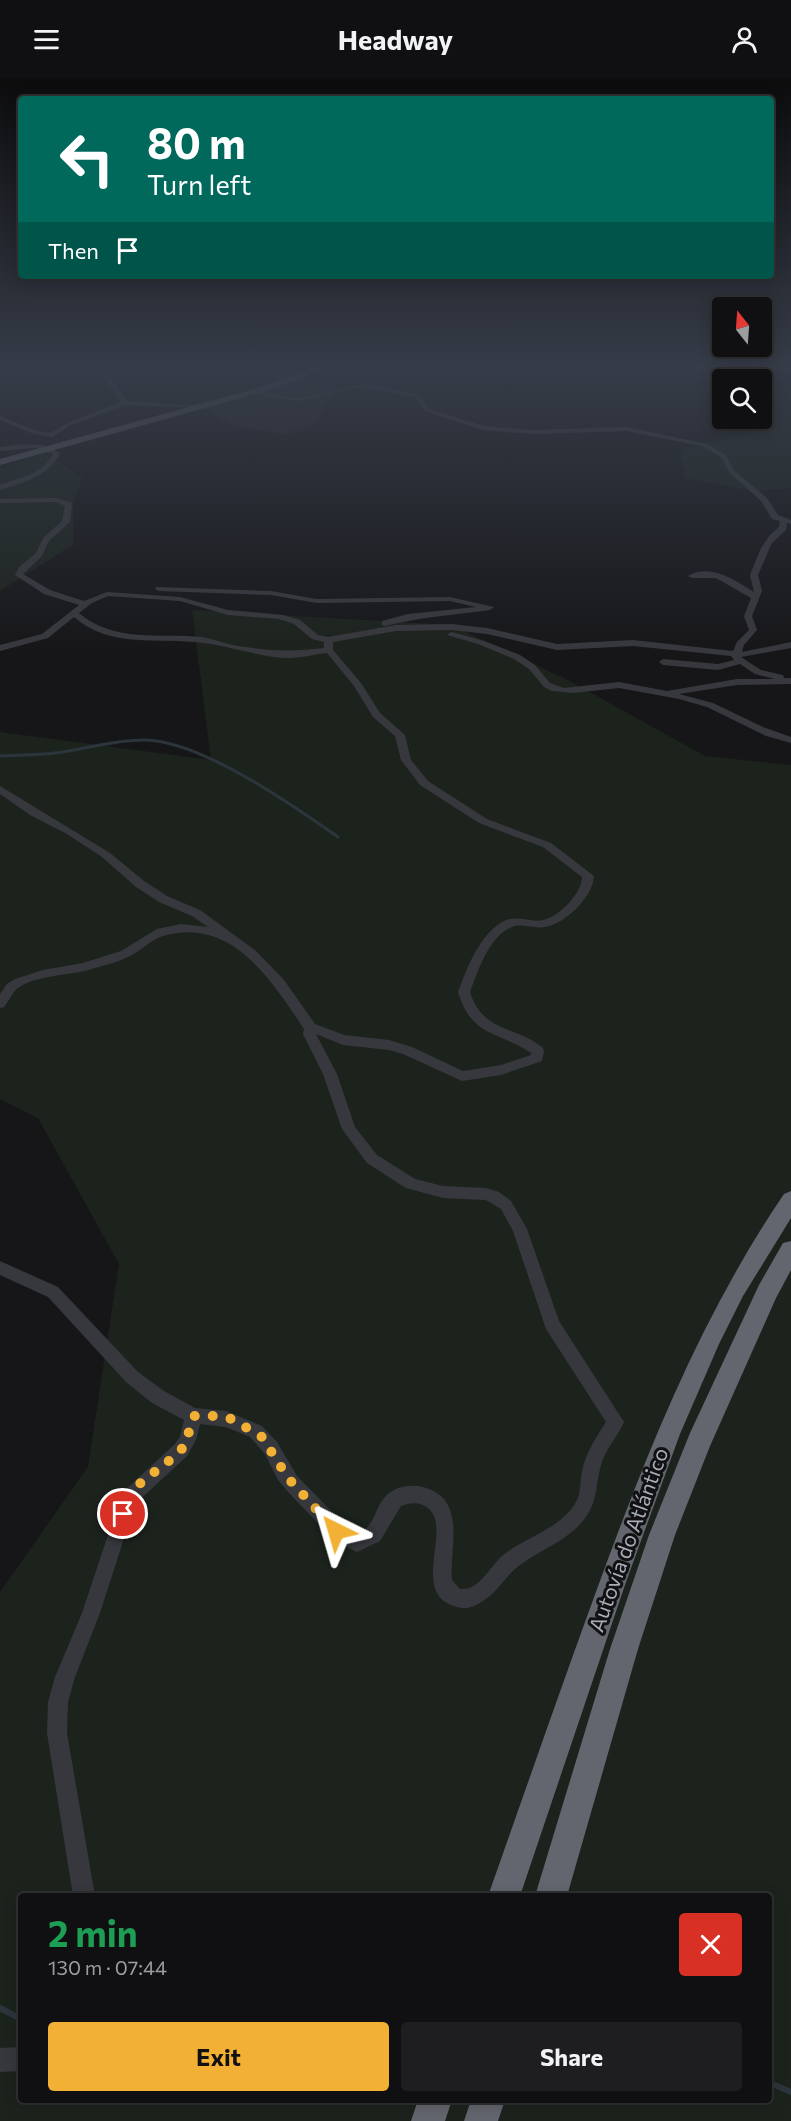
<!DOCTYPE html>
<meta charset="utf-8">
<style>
body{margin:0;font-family:Commissioner,sans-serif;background:#1e1e20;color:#f1f3f6;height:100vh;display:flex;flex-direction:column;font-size:22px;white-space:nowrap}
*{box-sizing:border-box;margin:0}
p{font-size:20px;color:#9c9d9f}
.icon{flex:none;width:33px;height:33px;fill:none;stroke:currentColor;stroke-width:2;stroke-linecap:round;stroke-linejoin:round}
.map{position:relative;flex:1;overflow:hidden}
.panel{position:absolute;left:18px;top:1815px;width:754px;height:210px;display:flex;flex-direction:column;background:#101012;border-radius:6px;box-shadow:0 3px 15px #0003,0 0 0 2px #303032}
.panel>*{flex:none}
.guide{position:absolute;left:18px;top:18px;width:756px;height:183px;border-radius:6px;box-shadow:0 3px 15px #0003,0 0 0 2px #303032;background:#00695c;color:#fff;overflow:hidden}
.needle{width:39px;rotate:343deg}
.buttons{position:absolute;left:712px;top:219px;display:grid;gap:12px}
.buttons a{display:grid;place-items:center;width:60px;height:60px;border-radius:6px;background:#101012;box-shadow:0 3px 15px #0003,0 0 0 2px #303032;font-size:30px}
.pin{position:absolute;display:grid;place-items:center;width:51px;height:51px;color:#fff;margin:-26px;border:3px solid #fff;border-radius:50%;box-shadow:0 2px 6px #0007}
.me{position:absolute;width:66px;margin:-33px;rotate:320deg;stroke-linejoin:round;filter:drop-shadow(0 0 4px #0008)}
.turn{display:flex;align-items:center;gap:21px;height:126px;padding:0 30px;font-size:27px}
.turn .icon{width:78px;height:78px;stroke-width:2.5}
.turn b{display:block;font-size:42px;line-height:51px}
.then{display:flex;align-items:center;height:57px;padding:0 30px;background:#0003;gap:12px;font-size:22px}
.round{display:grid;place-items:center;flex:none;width:63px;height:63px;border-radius:6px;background:#1e1e20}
.headline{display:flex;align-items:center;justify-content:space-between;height:102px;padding:0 30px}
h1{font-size:36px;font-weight:700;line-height:45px;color:#1e9e55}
.button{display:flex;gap:12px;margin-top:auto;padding:12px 30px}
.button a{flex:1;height:69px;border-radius:6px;background:#f2b134;color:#111;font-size:24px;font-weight:700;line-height:69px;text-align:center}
.button a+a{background:#1e1e20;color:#f1f3f6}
header{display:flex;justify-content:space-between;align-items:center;height:78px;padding:0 30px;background:#101012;font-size:27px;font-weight:700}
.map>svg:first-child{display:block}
.built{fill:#222225}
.green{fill:#1c231d;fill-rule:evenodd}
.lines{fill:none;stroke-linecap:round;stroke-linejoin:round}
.stream-far1{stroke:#2c353c;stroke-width:3}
.stream{stroke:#2c353c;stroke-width:6}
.building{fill:#29292c;stroke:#303034;stroke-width:1.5}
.minor{fill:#37383d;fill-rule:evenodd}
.major{fill:#53555c;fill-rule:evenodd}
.highway{fill:#63666e;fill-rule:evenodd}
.route{stroke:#f2b134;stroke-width:10;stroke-dasharray:0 18}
.labels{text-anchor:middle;stroke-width:6;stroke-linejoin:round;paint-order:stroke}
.near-street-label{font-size:21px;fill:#a8adb8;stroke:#111113}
</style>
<header><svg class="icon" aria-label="menu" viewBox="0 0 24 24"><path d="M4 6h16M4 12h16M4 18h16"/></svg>Headway<svg class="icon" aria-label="person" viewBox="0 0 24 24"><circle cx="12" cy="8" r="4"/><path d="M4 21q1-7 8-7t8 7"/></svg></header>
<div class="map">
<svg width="791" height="2043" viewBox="0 0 791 2043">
<rect width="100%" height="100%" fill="#161618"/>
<!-- built -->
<polygon class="built" points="295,300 345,301 324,329 317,345 286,356 233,348 200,328"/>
<!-- green -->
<g class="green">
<polygon points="791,301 791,410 752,413 685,400 680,372 772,349 770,311"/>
<polygon points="44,374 82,399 73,428 74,466 0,513 0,391"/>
<path d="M192,532L451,547L568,602L705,678L791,687V2043H0V1514L88,1389L119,1186L38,1040L0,1021V654L211,682ZM21,1818H770V2022H21Z"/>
</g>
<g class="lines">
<!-- stream-far1 -->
<path class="stream-far1" d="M0,678C18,677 37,677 55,675C85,671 113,662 145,662C201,663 291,726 338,759"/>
<!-- stream -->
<g class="stream">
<polyline points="0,1930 21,1941"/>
<polyline points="770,2005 791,2014"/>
</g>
</g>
<!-- building -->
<polygon class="building" points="305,304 326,307 311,315 289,314"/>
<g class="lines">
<!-- minor -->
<g class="minor">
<polygon points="101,290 107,290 108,296 127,323 203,328 200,330 126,327 71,347 52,359 34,356 0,342 0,338 37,353 51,355 67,345 121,324 102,296"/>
<path d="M368,306L419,317L429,331L484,348L532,352L627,349L706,366L726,377L734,392L767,420L778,437L791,442V446L787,445L786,452L772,465L758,497L762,513L752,538L757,552L744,567L742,574L791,564V570L741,579L761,592L783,597L784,600H791V606L737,607L679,616L713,625L763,649L791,659V665L766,658L707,629L679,621L619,610L573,615L552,613L544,609L529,591L514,581L478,566L447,557L451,554L459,556L484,563L520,577L535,587L550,605L564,610L619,604L667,613L737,601H775L755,596L740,586L718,592L663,587L659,584L663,581L718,586L734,582L731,578L633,568L557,572L487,556L452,552L396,553L333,564V572L361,605L380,635L405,657L411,682L428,703L487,741L551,765L594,798C593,819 565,846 545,849C534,851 522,845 512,849C489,858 478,893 470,914C483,955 515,947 543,970L544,973L542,983L501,997L462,1003L403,976L389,972L343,967L316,956L337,996L355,1049L377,1077L415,1101L443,1108L486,1110L499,1114L511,1123L527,1151L559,1243L624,1344C618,1358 607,1369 602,1384C596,1401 598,1420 588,1436C571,1463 539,1471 515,1491C504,1501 496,1515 483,1523C477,1527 469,1531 462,1530C402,1521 460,1443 423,1427C417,1424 407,1425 401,1428L380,1463L357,1474L335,1463L289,1415L278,1402L265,1376L250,1359L226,1349L200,1346L196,1362L187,1378L135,1426L100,1535L75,1599L68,1624L67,1655L95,1818H73L47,1655L48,1624L55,1599L82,1535L122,1415L175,1366L180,1359L184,1342L152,1325L126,1304L48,1219L0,1197V1183L58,1209L138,1294L164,1313L195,1330L226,1333L262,1348L277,1364L297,1398L344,1446L357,1456C376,1449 374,1428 388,1416C397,1408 411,1406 423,1409C468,1421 449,1470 452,1502L460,1511C479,1513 490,1489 502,1478C524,1459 565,1450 578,1420C581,1412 580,1402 582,1393C586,1375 596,1359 606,1344L546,1251L513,1153L501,1131L486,1122L443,1120L406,1110L367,1085L342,1051L323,996L303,956L304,951C272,903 232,838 163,858C150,862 140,874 128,879C116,885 101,888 88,892C68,898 28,897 14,914C11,918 8,924 4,929L0,930V916L7,906L15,901L43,892L83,885L121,873L157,851L181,846L208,849L192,838L159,824L136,809L102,779L67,756L30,737L0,716V708L110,775L144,803L167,818L200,832L256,873L284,902L315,946L344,957L389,962L412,969L463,993L501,987L531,977V975C499,953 472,960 458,914C467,890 479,858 502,844C516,836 529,845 543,842C559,839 582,815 582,799L543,769L479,745L420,707L401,682L395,658L373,639L354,608L327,575C315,576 302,580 290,580C260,580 232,568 203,565C159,559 110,571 74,539L48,560L0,573V567L42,556L79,527L44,516L15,497L19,489L36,475L43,460L62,443L65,428L56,424L0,425V421L57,420L72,425L70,444L49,463L42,478L23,496L50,512L84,523L107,514L180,519L228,532L283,537L300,542L318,557L328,559L396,547L452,546L487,550L557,566L633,562L733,573L737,564L749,552L744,538L751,520L716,500H692L688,498C710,485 735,502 754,514L750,497L761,470L770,457L779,449L780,443L772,441L761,423L729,394L721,379L702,368L627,353L532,356L483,352L425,333L415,319L368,310L349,311L302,323L266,319L254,313L257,311C271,316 289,321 303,319C325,316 345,307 368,306ZM108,518L180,523L228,537L279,541L294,546L312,561L324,564V570C292,574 270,573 238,568C226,566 214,561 202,559C160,555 114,565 79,535L92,525Z"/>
<path d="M22,366L43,367L60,375C49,398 23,405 0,412V407C19,400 43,396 53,376L36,370L0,373V369Z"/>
<path d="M156,509L271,513L317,521L450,519L494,529L490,532C455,537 419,539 385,548L382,547V543L408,536L476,529L450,523L317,525L271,517L159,513L155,511Z"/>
<polygon points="21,1969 21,1993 0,1994 0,1970"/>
</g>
<!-- major -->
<polygon class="major" points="306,290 315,290 305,299 260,315 0,387 0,381 254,311 299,295"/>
<!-- highway -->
<g class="highway">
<path d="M791,1113V1140L743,1218L719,1266L680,1356L626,1504L520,1818H488C523,1719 557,1621 593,1522C645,1379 698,1243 784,1116Z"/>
<polygon points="791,1163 791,1192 776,1220 710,1368 675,1457 638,1571 567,1818 535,1818 610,1571 649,1457 690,1355 759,1207 783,1165"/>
<polygon points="418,2022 452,2022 445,2043 411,2043"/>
<polygon points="471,2022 505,2022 498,2043 464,2043"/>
</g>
</g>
<!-- sky -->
<linearGradient id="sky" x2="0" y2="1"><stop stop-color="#0c0c0d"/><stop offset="0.5" stop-color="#363c48"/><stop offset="1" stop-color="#363c48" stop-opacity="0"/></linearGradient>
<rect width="791" height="576" fill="url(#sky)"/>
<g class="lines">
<!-- route -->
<polyline class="route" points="123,1436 128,1421 138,1407 179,1375 185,1366 194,1338 213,1338 232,1341 262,1359 288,1400 336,1453"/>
</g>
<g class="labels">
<!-- near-street labels -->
<g class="near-street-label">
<text transform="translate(629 1462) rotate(-70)" y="7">Autovía do Atlántico</text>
</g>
</g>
</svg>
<div class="buttons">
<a><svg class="needle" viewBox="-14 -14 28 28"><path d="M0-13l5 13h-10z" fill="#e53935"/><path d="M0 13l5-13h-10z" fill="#9c9d9f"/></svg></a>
<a><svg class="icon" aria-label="search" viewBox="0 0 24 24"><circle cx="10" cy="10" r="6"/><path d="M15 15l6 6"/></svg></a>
</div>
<div class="pin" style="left:123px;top:1436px;background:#d93025"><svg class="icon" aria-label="arrive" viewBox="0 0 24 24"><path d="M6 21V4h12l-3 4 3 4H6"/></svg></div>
<svg class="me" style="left:336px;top:1453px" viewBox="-20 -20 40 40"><path d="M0-17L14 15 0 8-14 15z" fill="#f2b134" stroke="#fff" stroke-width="4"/></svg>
<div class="guide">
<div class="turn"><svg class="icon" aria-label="left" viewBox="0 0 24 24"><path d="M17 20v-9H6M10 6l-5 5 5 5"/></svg><div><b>80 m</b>Turn left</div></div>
<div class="then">Then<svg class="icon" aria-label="arrive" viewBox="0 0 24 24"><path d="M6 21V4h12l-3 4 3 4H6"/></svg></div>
</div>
<section class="panel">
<div class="headline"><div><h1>2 min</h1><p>130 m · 07:44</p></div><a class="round" style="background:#d93025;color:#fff"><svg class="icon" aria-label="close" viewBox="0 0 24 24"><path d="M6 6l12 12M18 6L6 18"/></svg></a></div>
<div class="button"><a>Exit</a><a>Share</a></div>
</section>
</div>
